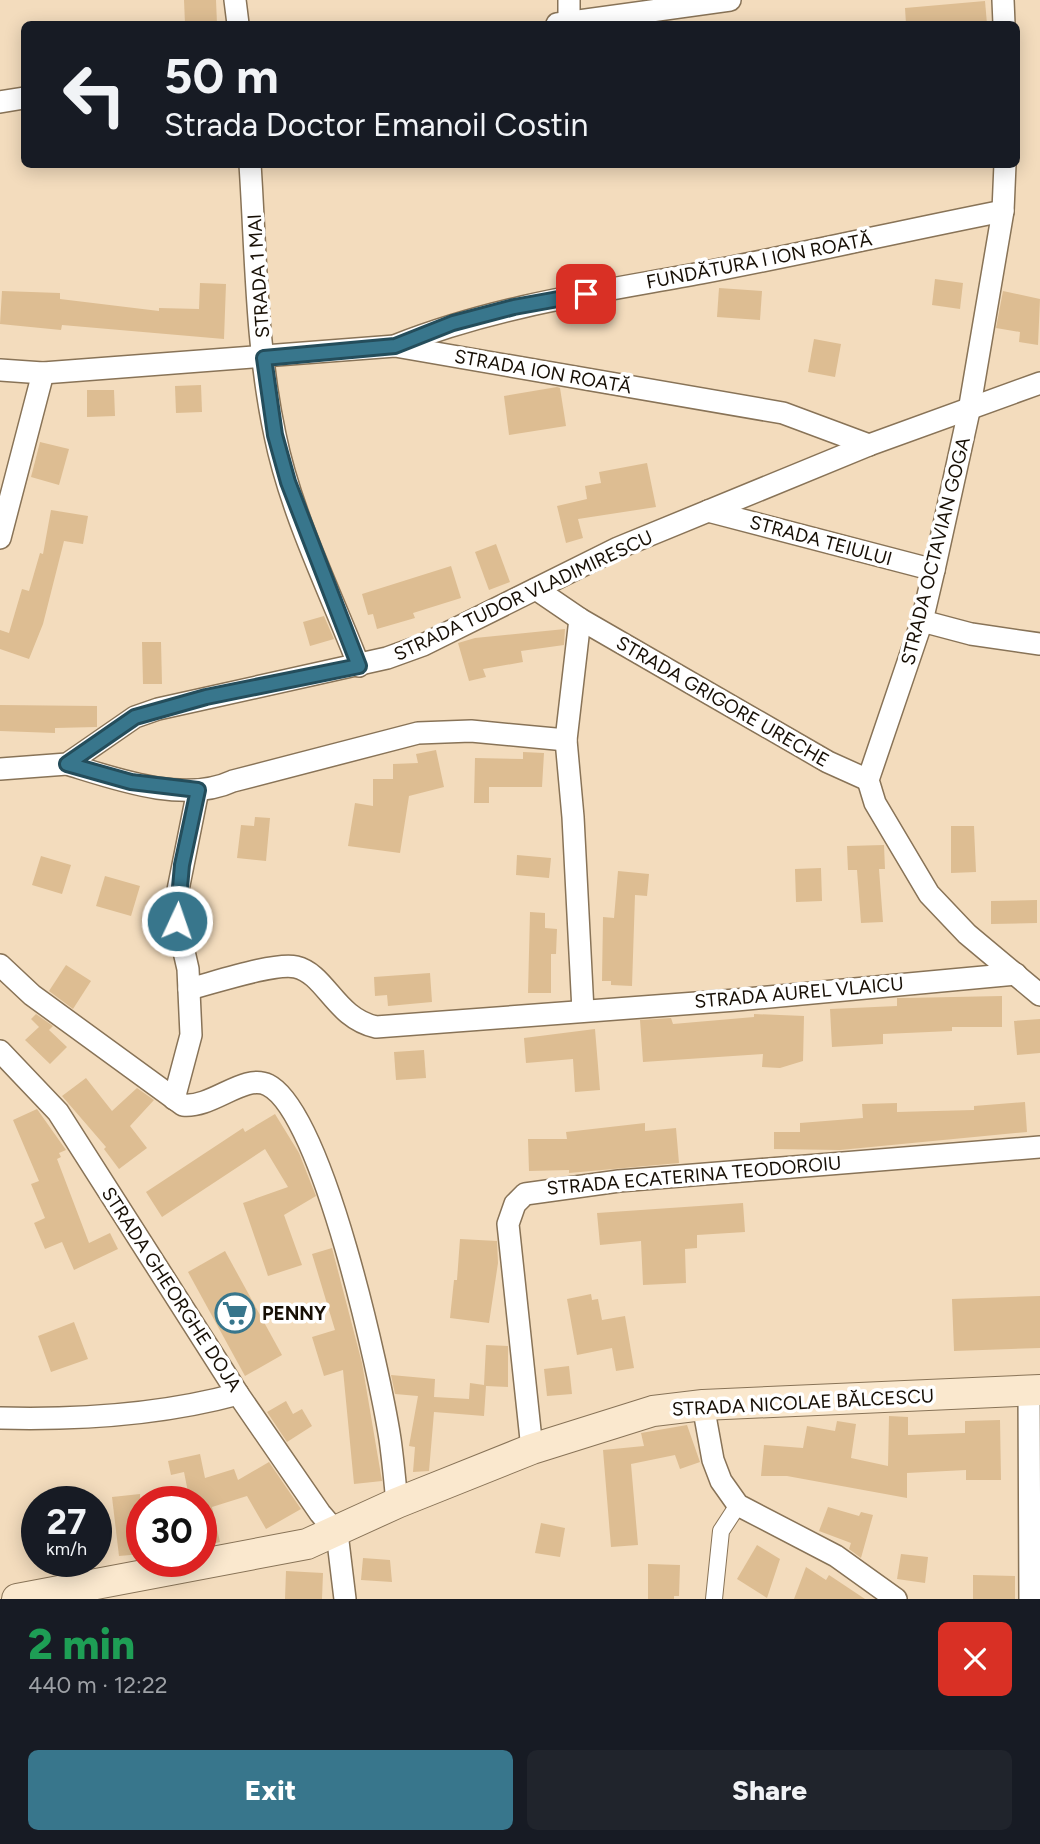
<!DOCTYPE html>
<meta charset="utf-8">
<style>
body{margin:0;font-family:Figtree,sans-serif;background:#20242c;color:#f1f3f6;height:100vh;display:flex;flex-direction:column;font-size:26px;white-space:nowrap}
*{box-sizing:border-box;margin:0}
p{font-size:23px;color:#9ea1a6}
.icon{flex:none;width:38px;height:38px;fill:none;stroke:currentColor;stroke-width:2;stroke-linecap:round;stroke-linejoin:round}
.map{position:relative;height:1599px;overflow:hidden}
.sheet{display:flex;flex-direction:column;background:#171b24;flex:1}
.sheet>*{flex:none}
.hud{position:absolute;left:21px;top:21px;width:999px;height:147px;border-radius:10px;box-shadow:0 4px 18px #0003;background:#171b24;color:#f1f3f6;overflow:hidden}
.speed{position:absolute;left:21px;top:1486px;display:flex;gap:14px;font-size:35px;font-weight:700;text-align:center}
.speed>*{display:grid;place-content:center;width:91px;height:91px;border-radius:50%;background:#171b24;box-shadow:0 4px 18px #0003;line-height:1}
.speed small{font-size:18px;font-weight:400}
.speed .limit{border:10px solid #d22;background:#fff;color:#111}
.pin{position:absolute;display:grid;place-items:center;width:60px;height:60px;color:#fff;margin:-30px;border-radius:14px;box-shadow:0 4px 10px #0006}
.me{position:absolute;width:77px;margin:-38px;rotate:3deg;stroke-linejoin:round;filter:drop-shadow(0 0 5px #0008)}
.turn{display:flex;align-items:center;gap:24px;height:147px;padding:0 28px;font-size:32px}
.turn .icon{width:91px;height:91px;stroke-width:2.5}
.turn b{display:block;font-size:49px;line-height:60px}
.round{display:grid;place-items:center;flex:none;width:74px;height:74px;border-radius:10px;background:#20242c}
.headline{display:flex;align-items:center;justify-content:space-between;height:119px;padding:0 28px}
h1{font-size:42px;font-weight:800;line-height:52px;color:#1e9e55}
.button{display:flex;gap:14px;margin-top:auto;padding:14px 28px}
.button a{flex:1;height:80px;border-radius:10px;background:#38768c;color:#fff;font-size:28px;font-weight:800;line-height:80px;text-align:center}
.button a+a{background:#20242c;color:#f1f3f6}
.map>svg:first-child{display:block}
.building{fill:#ddbd92}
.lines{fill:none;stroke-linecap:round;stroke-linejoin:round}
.pedestrian-casing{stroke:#887357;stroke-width:18}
.minor-casing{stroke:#887357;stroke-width:24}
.secondary-casing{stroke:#887357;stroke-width:32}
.pedestrian{stroke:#fff;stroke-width:16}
.minor{stroke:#fff;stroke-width:21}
.secondary{stroke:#fae8ce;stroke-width:30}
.route-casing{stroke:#244d5b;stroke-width:18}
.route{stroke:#38768c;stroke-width:12}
.labels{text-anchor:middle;stroke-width:7;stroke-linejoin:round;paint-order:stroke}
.street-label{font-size:19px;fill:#170f05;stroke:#fff}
.poi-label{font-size:19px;font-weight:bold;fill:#170f05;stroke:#fff;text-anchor:start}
</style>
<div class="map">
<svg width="1040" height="1599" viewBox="0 0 1040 1599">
<rect width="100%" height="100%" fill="#f3dcbd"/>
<!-- building -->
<g class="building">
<polygon points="184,0 216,0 217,24 185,24"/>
<polygon points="985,1 987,24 906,24 905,8"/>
<polygon points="935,279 963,283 960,309 932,305"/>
<polygon points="200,283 226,284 224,339 62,325 61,330 0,324 2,291 60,293 60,299 159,311 159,308 199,309"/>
<polygon points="719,288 762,291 760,320 717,317"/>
<polygon points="1003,291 1040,299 1038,345 1019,342 1020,332 996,328"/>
<polygon points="814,339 841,344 835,377 808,372"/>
<polygon points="201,385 202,412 176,413 175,386"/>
<polygon points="557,387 560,388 566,426 509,435 504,396"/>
<polygon points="87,390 114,390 115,416 87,417"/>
<polygon points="40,442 69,449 59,485 31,477"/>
<polygon points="647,463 656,507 578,519 583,538 566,543 557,506 587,499 585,486 601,483 599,472"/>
<polygon points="51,510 88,516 83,544 64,541 43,624 29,659 0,649 0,630 9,633 22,589 29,591 40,553 43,554"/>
<polygon points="496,544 510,582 489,590 475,552"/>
<polygon points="451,566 461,598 413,613 415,618 377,629 373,614 368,615 362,594"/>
<polygon points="324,616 334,639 310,646 303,622"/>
<polygon points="565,629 564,645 521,651 523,662 483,669 486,677 469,681 458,643 475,638"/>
<polygon points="142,642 161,642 162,684 143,684"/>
<polygon points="0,705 97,706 97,727 55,728 55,733 0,731"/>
<polygon points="436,750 444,787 409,796 400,853 348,846 355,803 373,806 373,779 393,779 393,764 418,763 416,754"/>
<polygon points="523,752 544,753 542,787 489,787 489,803 474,803 475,758 523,759"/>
<polygon points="255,817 270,818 266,861 237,858 241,825 254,826"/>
<polygon points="951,826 974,826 976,872 951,873"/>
<polygon points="884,845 885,869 879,869 883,922 861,923 857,870 848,870 847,846"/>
<polygon points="517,855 551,858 549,878 516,875"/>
<polygon points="41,856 71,865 62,894 32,885"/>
<polygon points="821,868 822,901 796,902 795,869"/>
<polygon points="618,871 649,874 647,896 635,895 632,986 611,985 611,981 602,981 603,917 614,918"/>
<polygon points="105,876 140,886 131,916 96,906"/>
<polygon points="1037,900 1037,923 991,924 991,901"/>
<polygon points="530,912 545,913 545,928 557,929 556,954 551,954 551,993 528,993"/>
<polygon points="66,965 91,981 73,1009 49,991"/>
<polygon points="430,973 432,1002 388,1006 387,995 375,996 374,977"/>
<polygon points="1002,996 1002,1027 952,1027 952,1031 883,1034 883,1044 832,1047 830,1009 897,1006 897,998 905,998"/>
<polygon points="36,1014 53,1026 49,1030 67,1047 50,1064 25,1040 39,1027 31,1019"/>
<polygon points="754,1014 804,1016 803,1061 780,1068 762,1067 763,1054 643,1062 640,1020 671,1018 673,1024 754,1017"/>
<polygon points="1040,1019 1040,1053 1017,1055 1014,1021"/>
<polygon points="595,1029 600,1090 575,1092 573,1059 526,1063 524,1038"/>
<polygon points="424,1050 426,1078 396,1080 394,1052"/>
<polygon points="86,1078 112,1111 137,1088 154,1100 130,1126 147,1148 119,1169 104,1149 106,1147 62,1096"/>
<polygon points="1025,1102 1027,1132 840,1150 774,1149 774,1132 800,1132 800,1123 863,1118 862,1104 897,1103 897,1112 974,1110 974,1106"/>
<polygon points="37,1109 66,1150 59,1153 61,1157 57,1159 89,1243 110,1233 118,1249 74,1270 62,1242 45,1249 34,1223 45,1218 31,1184 39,1181 13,1120"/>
<polygon points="275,1114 299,1153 316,1196 284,1215 302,1265 268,1276 243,1203 288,1187 265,1149 162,1217 146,1192 243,1128 245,1132"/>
<polygon points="645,1123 645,1131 676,1128 679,1163 569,1173 569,1170 529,1171 528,1139 567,1139 566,1132"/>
<polygon points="743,1203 745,1232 697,1235 697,1248 685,1249 686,1283 643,1285 641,1241 600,1245 597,1213"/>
<polygon points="460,1239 497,1241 498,1263 489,1323 450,1318 454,1280 457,1280"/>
<polygon points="332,1248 362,1363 382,1481 354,1484 343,1370 324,1376 312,1337 335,1330 312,1254"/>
<polygon points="225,1251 282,1355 245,1376 188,1272"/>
<polygon points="591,1294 592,1300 598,1299 602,1320 625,1316 634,1368 616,1371 612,1348 577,1355 567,1299"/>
<polygon points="1040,1296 1040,1348 954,1351 952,1299"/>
<polygon points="74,1322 88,1359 51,1372 38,1336"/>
<polygon points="486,1345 508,1346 508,1387 486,1386 484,1416 434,1412 429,1471 413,1472 415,1447 409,1446 418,1396 395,1394 391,1375 435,1379 434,1397 469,1399 470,1383 484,1385"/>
<polygon points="569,1366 572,1394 547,1396 544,1369"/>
<polygon points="286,1401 293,1414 302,1409 312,1426 287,1442 267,1412"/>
<polygon points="889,1416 908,1417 908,1435 965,1433 965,1421 1000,1420 1001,1480 966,1480 966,1470 907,1473 907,1498 787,1476 761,1476 764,1445 803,1448 807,1426 835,1431 837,1421 856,1424 851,1458 888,1466"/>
<polygon points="687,1425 700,1462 680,1469 675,1455 631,1464 638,1545 611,1547 603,1450 644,1446 641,1433"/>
<polygon points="200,1454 205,1478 234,1469 238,1480 269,1462 301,1509 266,1529 247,1496 212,1507 220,1542 204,1546 201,1502 190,1502 184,1472 171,1475 168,1461"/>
<polygon points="140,1494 142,1554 119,1556 112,1497"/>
<polygon points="828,1507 859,1516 861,1512 873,1515 861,1558 849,1549 851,1543 819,1531"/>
<polygon points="541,1523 565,1528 560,1557 535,1553"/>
<polygon points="757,1545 780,1559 767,1598 737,1579"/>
<polygon points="901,1554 928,1557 925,1583 897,1579"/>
<polygon points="363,1558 390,1560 392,1582 361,1580"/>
<polygon points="648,1564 680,1565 679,1596 674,1596 674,1599 648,1599"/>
<polygon points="806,1567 826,1580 829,1575 865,1599 794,1599"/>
<polygon points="286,1571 323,1573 322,1599 285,1599"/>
<polygon points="973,1575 1015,1576 1015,1599 973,1599"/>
</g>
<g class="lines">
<!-- pedestrian casing -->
<g class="pedestrian-casing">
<polyline id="pedestrian" points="714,1599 721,1531 738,1505"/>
</g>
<!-- minor casing -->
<g class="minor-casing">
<g id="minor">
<polyline points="235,0 238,24"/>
<polyline points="569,0 569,23"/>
<polyline points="1003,0 1004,24"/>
<polyline points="557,24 730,0"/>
<polyline points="0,102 24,98"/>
<path d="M250,164C256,254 256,347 275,435C291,514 330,591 359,666"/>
<polyline points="1005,164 1003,211 969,411 934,570 922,621 868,780 875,803 929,894 967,934 1040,995"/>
<path d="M397,345C495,306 598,292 701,273C802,254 902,231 1003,211"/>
<polyline points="0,370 43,373 395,346 783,413 869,445"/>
<polyline points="708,511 934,570"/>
<polyline points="0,538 43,373"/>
<polyline points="536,589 580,619 828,762 868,780"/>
<polyline points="580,619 566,740 573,817 583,1011"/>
<polyline points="922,621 971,634 1040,644"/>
<path d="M67,764C116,779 184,804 233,781L418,733L471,731L566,740"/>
<polyline points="0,769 67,764 135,717 158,709 387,658 423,645 618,548 869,445 1040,383"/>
<path d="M0,965L32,995L183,1105C213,1108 244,1073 268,1085C323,1112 380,1375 390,1439C393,1460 395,1482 397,1503"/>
<path d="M189,989C213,983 275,962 296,967C326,974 335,1018 376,1027L736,1000L1016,974"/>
<polyline points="0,1051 58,1112 238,1394 320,1513 337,1533 345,1599"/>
<polyline points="174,1099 191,1035 188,969 177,921 178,890 198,790"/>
<polyline points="1029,1390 1030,1599"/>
<polyline points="703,1405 713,1460 721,1481 738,1505 836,1556 896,1599"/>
<path d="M0,1418C80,1420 161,1415 238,1394"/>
<polyline points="532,1449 508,1224 515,1204 525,1194 619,1181 1040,1147"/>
</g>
</g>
<!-- secondary casing -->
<g class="secondary-casing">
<polyline id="secondary" points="17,1599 307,1544 397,1503 532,1449 653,1411 703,1405 1040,1390"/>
</g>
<!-- pedestrian -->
<use href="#pedestrian" class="pedestrian"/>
<!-- minor -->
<use href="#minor" class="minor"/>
<!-- secondary -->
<use href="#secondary" class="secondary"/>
</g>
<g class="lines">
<!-- route casing -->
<g class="route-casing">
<polyline id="route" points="177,921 182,865 198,790 131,782 67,764 135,717 206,697 359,666 288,482 275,435 264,358 395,346 453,323 514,307 586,294"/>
</g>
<!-- route -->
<use href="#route" class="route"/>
</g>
<!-- icons -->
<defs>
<g id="supermarket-ring" transform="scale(2.0125)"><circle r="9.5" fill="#fff" stroke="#38768c" stroke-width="1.5"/><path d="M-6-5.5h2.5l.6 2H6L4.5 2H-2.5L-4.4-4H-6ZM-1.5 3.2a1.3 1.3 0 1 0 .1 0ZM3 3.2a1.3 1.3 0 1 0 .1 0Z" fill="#38768c"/></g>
</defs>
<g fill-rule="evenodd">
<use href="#supermarket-ring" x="235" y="1313"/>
</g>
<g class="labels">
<!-- street labels -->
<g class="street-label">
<text transform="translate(759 260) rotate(-11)" y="7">FUNDĂTURA I ION ROATĂ</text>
<text transform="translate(258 276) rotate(-94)" y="7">STRADA 1 MAI</text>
<text transform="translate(543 371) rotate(10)" y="7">STRADA ION ROATĂ</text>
<text transform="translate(821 540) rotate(15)" y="7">STRADA TEIULUI</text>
<text transform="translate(935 551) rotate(-76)" y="7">STRADA OCTAVIAN GOGA</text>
<text transform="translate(523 595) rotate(-25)" y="7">STRADA TUDOR VLADIMIRESCU</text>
<text transform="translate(723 701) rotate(30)" y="7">STRADA GRIGORE URECHE</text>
<text transform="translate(799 992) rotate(-5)" y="7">STRADA AUREL VLAICU</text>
<text transform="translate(694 1175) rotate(-5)" y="7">STRADA ECATERINA TEODOROIU</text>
<text transform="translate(172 1289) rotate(57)" y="7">STRADA GHEORGHE DOJA</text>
<text transform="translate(803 1402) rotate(-3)" y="7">STRADA NICOLAE BĂLCESCU</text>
</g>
<!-- poi labels -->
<g class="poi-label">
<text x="262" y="1320">PENNY</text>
</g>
</g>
</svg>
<div class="speed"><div>27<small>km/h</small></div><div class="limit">30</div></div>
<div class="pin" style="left:586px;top:294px;background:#d93025"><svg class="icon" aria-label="arrive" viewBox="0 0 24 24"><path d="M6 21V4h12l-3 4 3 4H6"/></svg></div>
<svg class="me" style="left:177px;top:921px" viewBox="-20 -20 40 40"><circle r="17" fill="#38768c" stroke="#fff" stroke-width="3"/><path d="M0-11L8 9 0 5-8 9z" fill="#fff"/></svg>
<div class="hud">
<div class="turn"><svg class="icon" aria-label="left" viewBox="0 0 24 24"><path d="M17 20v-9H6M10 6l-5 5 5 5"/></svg><div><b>50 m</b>Strada Doctor Emanoil Costin</div></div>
</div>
</div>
<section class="sheet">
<div class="headline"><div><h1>2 min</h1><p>440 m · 12:22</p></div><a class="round" style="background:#d93025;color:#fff"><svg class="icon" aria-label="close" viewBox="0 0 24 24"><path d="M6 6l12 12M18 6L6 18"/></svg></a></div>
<div class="button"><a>Exit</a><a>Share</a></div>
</section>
